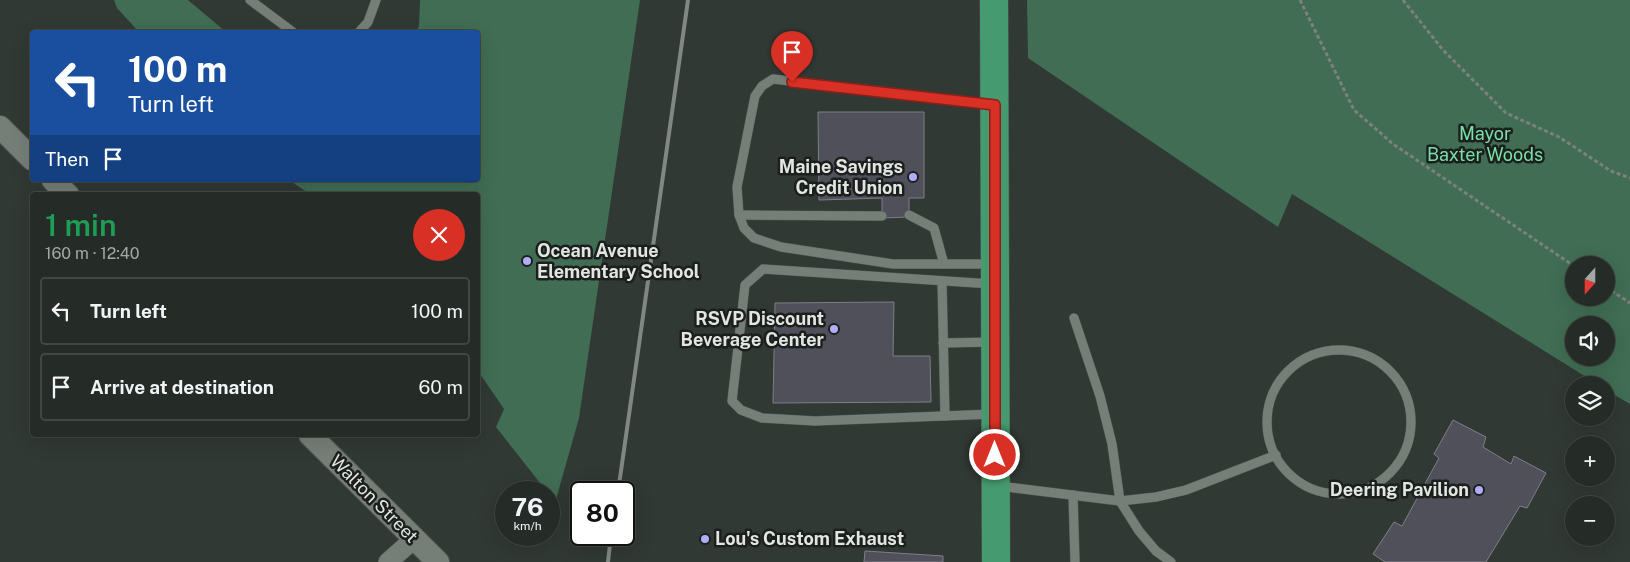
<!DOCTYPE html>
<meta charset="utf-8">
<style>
body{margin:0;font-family:"Public Sans",sans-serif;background:#313733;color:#f1f3f6;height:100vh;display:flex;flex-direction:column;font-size:19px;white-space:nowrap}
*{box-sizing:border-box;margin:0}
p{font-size:16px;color:#a3a7a7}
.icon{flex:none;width:28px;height:28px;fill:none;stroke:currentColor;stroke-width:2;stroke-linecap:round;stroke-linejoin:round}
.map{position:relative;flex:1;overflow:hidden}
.details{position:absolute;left:30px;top:192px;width:450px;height:245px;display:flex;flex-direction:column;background:#252b27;border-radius:5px;box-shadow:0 5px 20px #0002,0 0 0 1px #424744}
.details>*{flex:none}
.top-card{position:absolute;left:30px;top:30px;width:450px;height:152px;border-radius:5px;box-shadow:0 5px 20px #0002,0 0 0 1px #424744;background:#1a4fa0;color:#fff;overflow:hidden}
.needle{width:32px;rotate:201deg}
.controls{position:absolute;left:1565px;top:256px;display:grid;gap:10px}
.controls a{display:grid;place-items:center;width:50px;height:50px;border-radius:50%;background:#252b27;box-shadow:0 5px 20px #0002,0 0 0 1px #424744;font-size:25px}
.speed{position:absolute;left:495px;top:481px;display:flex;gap:10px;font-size:25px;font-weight:700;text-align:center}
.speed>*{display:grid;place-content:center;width:65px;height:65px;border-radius:50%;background:#252b27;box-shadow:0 5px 20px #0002,0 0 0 1px #424744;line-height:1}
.speed small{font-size:12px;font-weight:400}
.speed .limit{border:2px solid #111;border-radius:8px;background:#fff;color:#111}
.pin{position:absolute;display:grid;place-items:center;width:42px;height:42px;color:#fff;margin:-51px -21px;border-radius:50% 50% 50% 0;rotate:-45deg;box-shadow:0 0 5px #0007}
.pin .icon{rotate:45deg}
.me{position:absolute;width:55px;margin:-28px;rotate:0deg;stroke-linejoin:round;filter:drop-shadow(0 0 4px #0008)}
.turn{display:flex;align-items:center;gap:18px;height:105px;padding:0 15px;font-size:22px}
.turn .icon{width:65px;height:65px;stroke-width:2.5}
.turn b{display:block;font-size:35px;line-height:42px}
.then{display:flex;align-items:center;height:48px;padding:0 15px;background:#0003;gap:10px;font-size:19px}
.round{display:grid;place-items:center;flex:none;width:52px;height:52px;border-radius:26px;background:#313733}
.head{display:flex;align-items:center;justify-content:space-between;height:85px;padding:0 15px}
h1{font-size:30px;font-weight:600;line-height:38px;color:#1e9e55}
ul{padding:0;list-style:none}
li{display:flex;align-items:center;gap:15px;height:68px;margin:0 10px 8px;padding:0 5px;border:2px solid #424744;border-radius:5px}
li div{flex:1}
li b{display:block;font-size:19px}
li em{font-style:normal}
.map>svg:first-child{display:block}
.green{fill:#406d53;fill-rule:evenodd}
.building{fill:#4f5059;stroke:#7e7e88}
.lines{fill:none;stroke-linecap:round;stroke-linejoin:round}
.service-casing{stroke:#515853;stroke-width:10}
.minor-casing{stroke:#515853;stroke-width:20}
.tertiary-casing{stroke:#515853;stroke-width:24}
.trunk-casing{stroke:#515853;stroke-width:29}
.path{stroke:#7b827d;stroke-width:3;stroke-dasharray:4 2.5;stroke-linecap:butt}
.service{stroke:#757f78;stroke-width:9}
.minor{stroke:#757f78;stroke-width:19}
.tertiary{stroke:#757f78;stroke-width:22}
.trunk{stroke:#459b6f;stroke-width:28}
.rail{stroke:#818883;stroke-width:4}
.route-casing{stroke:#8d1f18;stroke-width:12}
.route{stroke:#d93025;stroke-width:9}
.poi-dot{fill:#b0aefa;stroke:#1c1f1d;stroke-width:2}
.labels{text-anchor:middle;stroke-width:5;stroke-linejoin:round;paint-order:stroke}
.park-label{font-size:18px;fill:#78e0a6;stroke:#1c1f1d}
.poi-label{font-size:18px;font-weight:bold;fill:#e1e6e2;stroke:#1c1f1d;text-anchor:end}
.street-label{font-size:18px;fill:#e1e6e2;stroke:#1c1f1d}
</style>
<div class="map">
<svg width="1630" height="562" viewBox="0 0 1630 562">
<rect width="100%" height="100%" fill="#313934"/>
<!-- green -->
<g class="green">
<polygon points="114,0 188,0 226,32 139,32 117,8"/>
<polygon points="420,0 640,0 579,418 555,503 549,495 549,492 547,492 496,427 504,409 478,371 478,195 311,195 289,180 478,180 478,32 416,32 419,26"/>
<path d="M1027,0H1630V404L1606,390V385H1599L1292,194L1278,227L1028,58ZM1574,265H1606V298H1574ZM1574,325H1606V358H1574Z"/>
</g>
<!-- building -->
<g class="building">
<polygon points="818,112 924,112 924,198 909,198 909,217 882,218 882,198 819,200"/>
<polygon points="894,302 893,356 930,356 931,402 773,403 775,303"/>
<polygon points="1453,420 1486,437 1483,447 1511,464 1514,456 1546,473 1527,508 1520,506 1486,562 1385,562 1373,554 1394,522 1402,526 1439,458 1434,454"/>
<polygon points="865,551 943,556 943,562 864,562"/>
</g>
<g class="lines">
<!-- service casing -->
<g class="service-casing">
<g id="service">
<polyline points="250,0 293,32"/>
<polyline points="359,32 368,22 376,0"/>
<polyline points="739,215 882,216"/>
<polyline points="909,215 934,228 944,264"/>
<polyline points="991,264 893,264 781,247 754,238 744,228 739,215 737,187 755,96 762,86 773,79 992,104"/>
<polyline points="942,281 945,416"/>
<polyline points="992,284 763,269 745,285 732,401 741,410 762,418 815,421 994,414"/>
<polyline points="1074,318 1100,396 1112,444 1120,501 1139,531 1156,551 1171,562"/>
<polyline points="943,343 992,342"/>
<circle cx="1339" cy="422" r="72"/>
<polyline points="999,486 1120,501 1156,497 1186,490 1276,455"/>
<polyline points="1073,495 1075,562"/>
</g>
</g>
<!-- minor casing -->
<g class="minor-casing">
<polyline id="minor" points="388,562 414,539"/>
</g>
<!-- tertiary casing -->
<g class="tertiary-casing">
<g id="tertiary">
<polyline points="0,127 32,159"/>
<polyline points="53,180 68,195"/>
<polyline points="310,435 438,562"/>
</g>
</g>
<!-- trunk casing -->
<g class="trunk-casing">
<polyline id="trunk" points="994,0 996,562"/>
</g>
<!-- path -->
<g class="path">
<polyline points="1300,0 1354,110 1393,144 1574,266"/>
<polyline points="1403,0 1443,50 1506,113 1559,137 1611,171 1630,178"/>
<polyline points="1606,287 1630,303"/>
</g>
<!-- service -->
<use href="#service" class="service"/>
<!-- minor -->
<use href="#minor" class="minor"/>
<!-- tertiary -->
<use href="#tertiary" class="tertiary"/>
<!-- trunk -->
<use href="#trunk" class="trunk"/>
<!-- rail -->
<g class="rail">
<polyline points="618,492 688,0"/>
<polyline points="608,562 611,535"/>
</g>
</g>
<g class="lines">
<!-- route casing -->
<g class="route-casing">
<polyline id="route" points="792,82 995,105 995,455"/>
</g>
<!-- route -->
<use href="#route" class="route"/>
</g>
<!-- markers -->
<g class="poi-dot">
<circle cx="913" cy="177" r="5"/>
<circle cx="527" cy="261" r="5"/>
<circle cx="834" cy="329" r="5"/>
<circle cx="1479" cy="490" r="5"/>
<circle cx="705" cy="539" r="5"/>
</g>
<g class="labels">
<!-- park labels -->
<g class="park-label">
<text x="1485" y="140">Mayor<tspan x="1485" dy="21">Baxter Woods</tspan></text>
</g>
<!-- poi labels -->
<g class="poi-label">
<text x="903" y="173">Maine Savings<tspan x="903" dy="21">Credit Union</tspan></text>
<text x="537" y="257" text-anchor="start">Ocean Avenue<tspan x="537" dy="21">Elementary School</tspan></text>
<text x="824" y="325">RSVP Discount<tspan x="824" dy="21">Beverage Center</tspan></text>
<text x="1469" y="496">Deering Pavilion</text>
<text x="715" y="545" text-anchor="start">Lou's Custom Exhaust</text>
</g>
<!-- street labels -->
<g class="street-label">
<text transform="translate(374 499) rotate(45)" y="6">Walton Street</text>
</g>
</g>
</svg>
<div class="controls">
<a><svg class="needle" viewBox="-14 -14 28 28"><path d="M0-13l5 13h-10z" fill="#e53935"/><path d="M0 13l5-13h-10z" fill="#a3a7a7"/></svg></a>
<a><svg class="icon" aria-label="sound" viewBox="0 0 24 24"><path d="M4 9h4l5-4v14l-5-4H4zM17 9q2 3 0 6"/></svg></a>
<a><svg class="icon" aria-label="layers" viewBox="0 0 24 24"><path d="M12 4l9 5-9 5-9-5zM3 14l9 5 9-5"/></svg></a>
<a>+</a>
<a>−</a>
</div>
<div class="speed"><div>76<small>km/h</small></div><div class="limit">80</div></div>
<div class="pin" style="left:792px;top:82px;background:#d93025"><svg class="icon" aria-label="arrive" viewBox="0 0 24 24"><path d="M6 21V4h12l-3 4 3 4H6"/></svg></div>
<svg class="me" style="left:995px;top:455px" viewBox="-20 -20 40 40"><circle r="17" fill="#d93025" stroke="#fff" stroke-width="3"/><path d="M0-11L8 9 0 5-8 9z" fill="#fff"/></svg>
<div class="top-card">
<div class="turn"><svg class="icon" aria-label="left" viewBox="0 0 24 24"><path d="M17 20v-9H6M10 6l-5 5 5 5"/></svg><div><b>100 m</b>Turn left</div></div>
<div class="then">Then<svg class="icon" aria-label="arrive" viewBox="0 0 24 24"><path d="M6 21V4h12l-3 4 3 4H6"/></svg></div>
</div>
<section class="details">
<div class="head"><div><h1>1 min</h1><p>160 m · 12:40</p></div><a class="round" style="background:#d93025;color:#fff"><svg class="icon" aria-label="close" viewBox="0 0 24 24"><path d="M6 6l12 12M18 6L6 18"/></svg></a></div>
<ul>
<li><svg class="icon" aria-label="left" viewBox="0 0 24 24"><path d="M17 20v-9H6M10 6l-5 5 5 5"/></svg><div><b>Turn left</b></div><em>100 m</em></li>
<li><svg class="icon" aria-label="arrive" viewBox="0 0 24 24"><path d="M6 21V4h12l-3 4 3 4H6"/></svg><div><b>Arrive at destination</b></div><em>60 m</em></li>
</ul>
</section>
</div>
